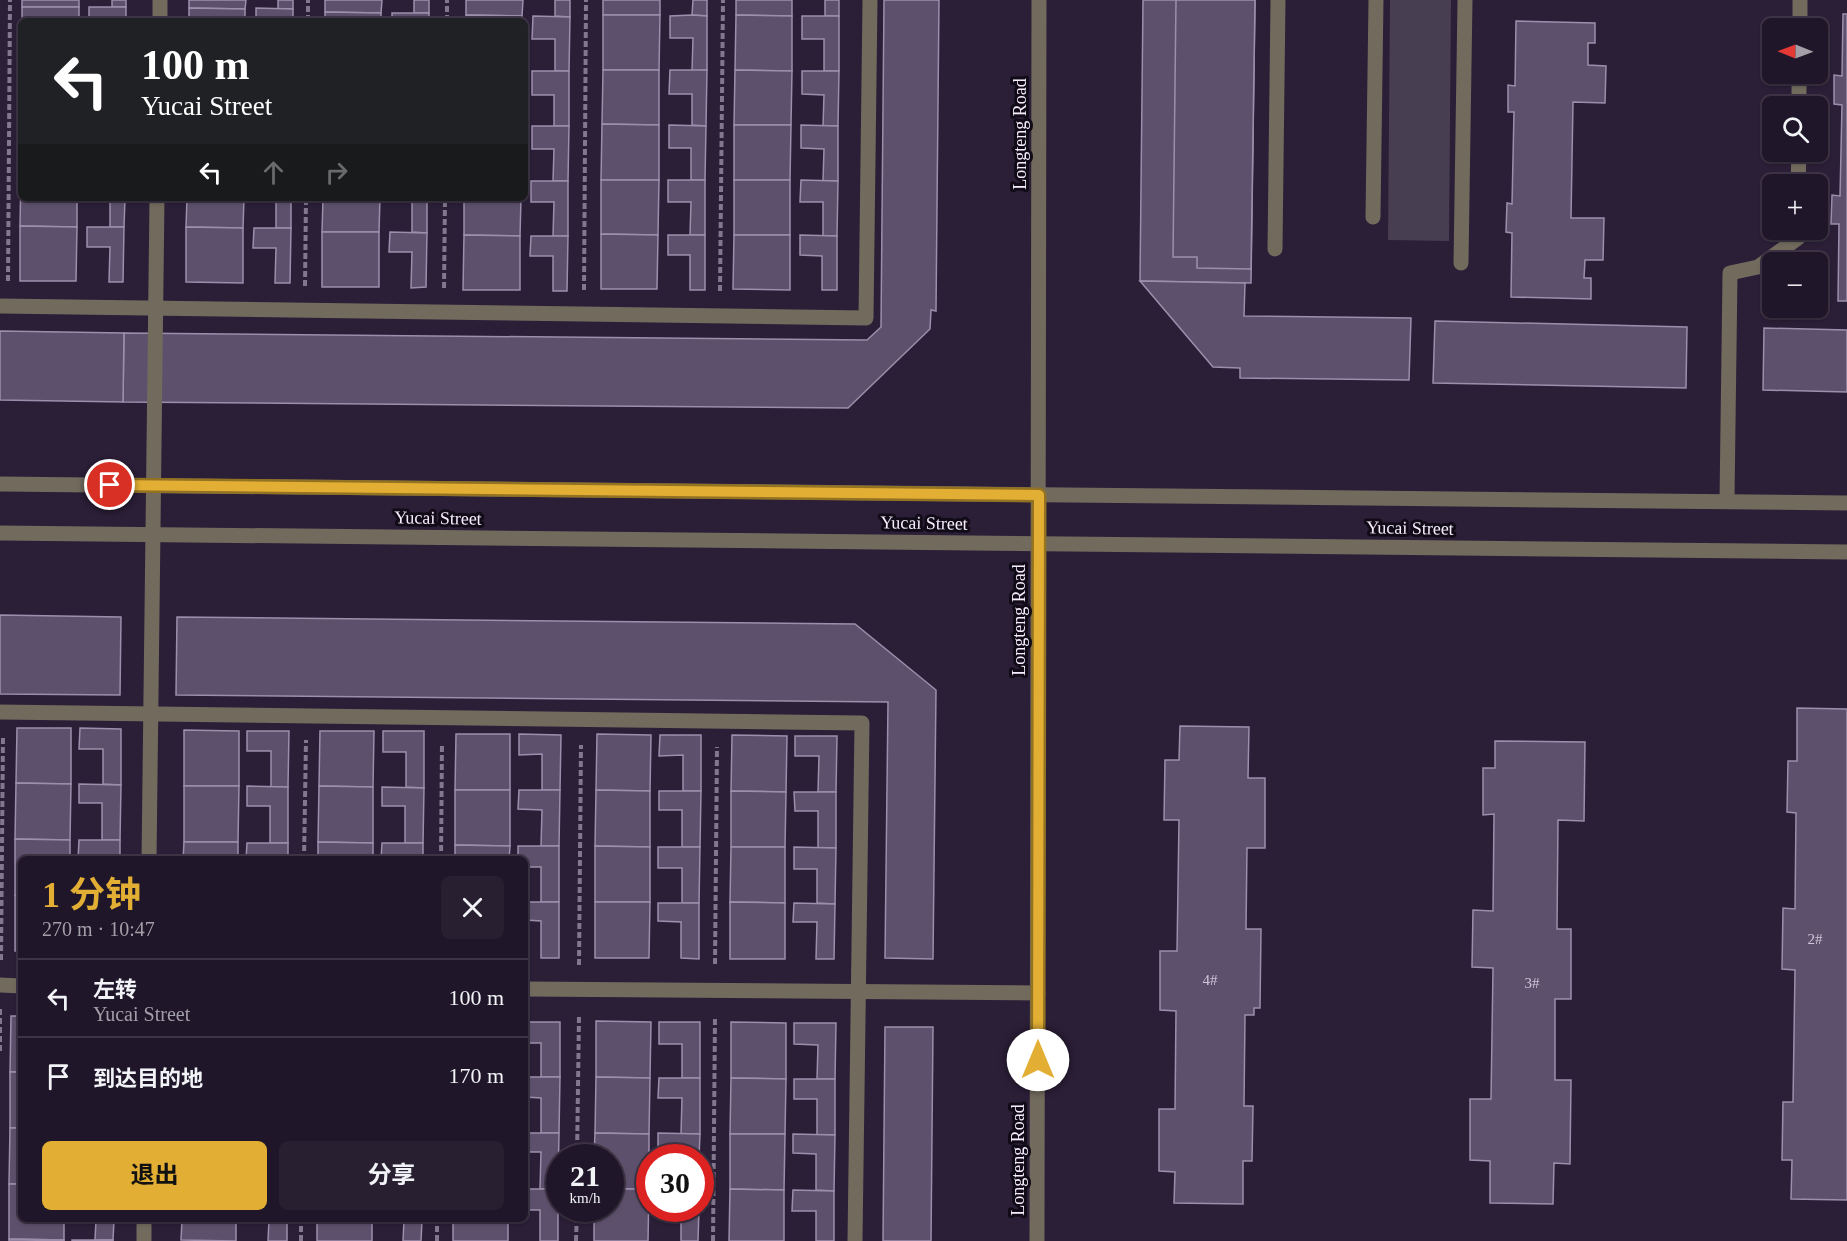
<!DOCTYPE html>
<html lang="zh">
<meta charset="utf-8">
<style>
body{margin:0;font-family:"Times New Roman","Noto Sans SC",serif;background:#281f31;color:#f1f3f6;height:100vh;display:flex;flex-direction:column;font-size:22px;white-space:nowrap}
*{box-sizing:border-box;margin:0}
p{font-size:20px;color:#a29fa8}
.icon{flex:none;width:33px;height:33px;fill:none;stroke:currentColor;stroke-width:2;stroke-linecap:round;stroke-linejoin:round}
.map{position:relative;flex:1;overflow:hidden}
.side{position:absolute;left:18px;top:856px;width:510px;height:366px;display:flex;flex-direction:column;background:#201629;border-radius:9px;box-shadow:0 2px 4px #0004,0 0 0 2px #3d3546}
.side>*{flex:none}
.guide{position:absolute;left:18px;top:18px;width:510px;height:183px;border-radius:9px;box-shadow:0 2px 4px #0004,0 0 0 2px #3d3546;background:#202124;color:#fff;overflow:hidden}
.needle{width:39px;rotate:271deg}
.fabs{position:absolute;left:1762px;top:18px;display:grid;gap:12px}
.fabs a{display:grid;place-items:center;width:66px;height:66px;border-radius:9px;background:#201629;box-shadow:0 2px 4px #0004,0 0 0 2px #3d3546;font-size:30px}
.speed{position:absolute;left:546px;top:1144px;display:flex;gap:12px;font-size:30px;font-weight:700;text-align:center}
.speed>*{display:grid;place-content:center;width:78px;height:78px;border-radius:50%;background:#201629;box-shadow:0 2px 4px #0004,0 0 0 2px #3d3546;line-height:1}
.speed small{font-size:15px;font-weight:400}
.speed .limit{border:9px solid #d22;background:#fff;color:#111}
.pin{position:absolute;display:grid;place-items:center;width:51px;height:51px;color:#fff;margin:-26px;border:3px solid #fff;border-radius:50%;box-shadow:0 2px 6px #0007}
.me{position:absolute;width:66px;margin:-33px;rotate:0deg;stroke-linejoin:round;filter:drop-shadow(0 0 4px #0008)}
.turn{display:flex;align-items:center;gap:21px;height:126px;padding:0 24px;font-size:27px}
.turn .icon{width:78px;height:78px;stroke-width:2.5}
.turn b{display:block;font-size:42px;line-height:51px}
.lanes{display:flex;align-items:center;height:57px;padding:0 24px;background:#0003;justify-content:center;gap:30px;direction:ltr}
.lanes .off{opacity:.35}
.round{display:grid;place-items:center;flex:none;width:63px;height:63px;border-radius:9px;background:#281f31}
.headline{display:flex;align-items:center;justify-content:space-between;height:102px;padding:0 24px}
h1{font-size:36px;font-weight:700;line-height:45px;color:#e2af34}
.primary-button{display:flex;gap:12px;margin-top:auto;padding:12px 24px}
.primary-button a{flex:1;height:69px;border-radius:9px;background:#e2af34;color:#111;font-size:24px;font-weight:700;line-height:69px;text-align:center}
.primary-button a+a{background:#281f31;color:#f1f3f6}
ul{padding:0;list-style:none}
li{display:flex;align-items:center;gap:18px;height:78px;padding:0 24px;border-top:2px solid #3d3546}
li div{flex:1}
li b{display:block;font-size:22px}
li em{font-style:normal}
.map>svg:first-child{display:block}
.green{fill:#473e52}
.building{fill:#5d506c;stroke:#9d8ead;stroke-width:1.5}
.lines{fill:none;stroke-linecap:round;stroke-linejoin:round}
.path{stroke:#82778c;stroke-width:4;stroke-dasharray:6 3;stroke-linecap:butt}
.service{stroke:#716a5d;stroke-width:15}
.minor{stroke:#716a5d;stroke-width:15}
.tertiary{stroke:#716a5d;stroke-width:15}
.route-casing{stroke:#937222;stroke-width:15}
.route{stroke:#e2af34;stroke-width:10}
.labels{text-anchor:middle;stroke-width:6;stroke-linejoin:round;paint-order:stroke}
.number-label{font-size:15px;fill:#d0c6da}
.street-label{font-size:18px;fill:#f6eeff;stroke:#100b16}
</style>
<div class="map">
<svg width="1847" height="1241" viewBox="0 0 1847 1241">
<rect width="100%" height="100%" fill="#2b1e37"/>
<!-- green -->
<polygon class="green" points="1390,0 1451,0 1449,241 1388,240"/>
<!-- building -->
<g class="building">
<rect x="22" y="0" width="57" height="7"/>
<rect x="112" y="0" width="14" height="7"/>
<polygon points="189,0 246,0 245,9 189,8"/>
<rect x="278" y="0" width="15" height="9"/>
<polygon points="325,0 382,0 381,13 325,12"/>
<rect x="414" y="0" width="15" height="13"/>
<polygon points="466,0 523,0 522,16 466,15"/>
<polygon points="555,0 570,0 570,17 555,16"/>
<rect x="603" y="0" width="57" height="15"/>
<polygon points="693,0 707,0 707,16 692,15"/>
<polygon points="736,0 792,0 792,16 736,15"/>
<rect x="825" y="0" width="14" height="16"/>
<polygon points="884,0 939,0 936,311 931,310 930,329 848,408 123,402 124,333 867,340 881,327"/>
<polygon points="1143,0 1255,0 1251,283 1140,281"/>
<polygon points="1176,0 1255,0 1251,269 1197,268 1197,257 1173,257"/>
<rect x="22" y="7" width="57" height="14"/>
<rect x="89" y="7" width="37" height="14"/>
<polygon points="189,8 245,9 245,21 189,21"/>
<polygon points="256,8 293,9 293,21 256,21"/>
<polygon points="325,12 381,13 381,21 325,21"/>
<rect x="392" y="13" width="37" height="8"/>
<polygon points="1843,14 1847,14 1847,301 1838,301 1839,224 1831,224 1832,195 1840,196 1842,105 1834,104 1834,75 1842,76"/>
<polygon points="466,15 522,16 522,21 466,21"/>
<polygon points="603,15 660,15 659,70 603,70"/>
<polygon points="692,15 707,16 707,70 692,71 693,38 670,38 670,16"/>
<polygon points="736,15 792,16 792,71 735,70"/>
<polygon points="533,16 570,17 569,71 555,71 555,39 532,39"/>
<polygon points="802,16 839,16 839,71 824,71 824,39 802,39"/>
<polygon points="1516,21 1595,23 1595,43 1588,43 1588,65 1606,66 1605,103 1573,102 1571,218 1604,218 1603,260 1585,260 1584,278 1591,278 1591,299 1511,297 1512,233 1506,232 1507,203 1512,204 1514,112 1508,112 1508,85 1515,86"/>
<polygon points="603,70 659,70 659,125 602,124"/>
<polygon points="670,70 707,70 706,126 692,125 692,94 669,94"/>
<polygon points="735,70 792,71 791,125 734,125"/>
<polygon points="532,71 569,71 569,126 554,126 554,95 532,95"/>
<polygon points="802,71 839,71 838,126 823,126 824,95 802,94"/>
<polygon points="602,124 659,125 659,180 601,180"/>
<polygon points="669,125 706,126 705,180 691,180 691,148 669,148"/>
<polygon points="734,125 791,125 790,180 734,180"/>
<polygon points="801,125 838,126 838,181 823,181 824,149 801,148"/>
<polygon points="532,126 569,126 568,181 553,181 554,149 532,149"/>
<polygon points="21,171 21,198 77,198 77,227 20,226"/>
<polygon points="601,180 659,180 658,235 601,234"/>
<polygon points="668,180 705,180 705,235 690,235 691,202 668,202"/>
<rect x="734" y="180" width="56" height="55"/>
<polygon points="801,180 838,181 837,236 823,236 823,202 800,202"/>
<polygon points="531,181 568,181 568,236 553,236 554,202 531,202"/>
<polygon points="110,198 125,198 124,227 110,227"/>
<polygon points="187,198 244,198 243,228 186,227"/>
<rect x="276" y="198" width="15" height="30"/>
<polygon points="323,198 380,198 379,232 322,232"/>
<polygon points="427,198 427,233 412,232 412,199 390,198"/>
<polygon points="464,198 521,198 520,236 464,235"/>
<polygon points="20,226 77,227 76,281 20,281"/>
<polygon points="87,227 124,227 123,282 109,282 110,247 87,247"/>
<polygon points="186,227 243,228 243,283 186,282"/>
<polygon points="254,228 291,228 290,283 275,283 276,248 253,248"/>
<rect x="322" y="232" width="57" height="55"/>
<polygon points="390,232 427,233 426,287 411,288 412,252 389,252"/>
<polygon points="601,234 658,235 657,289 601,289"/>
<polygon points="464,235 520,236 520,290 463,290"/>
<polygon points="668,235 705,235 705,290 690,290 690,255 668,255"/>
<polygon points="734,235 790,235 790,290 733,289"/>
<polygon points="800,235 837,236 837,290 822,290 822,256 800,255"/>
<polygon points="531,236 568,236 567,291 553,291 553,256 530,256"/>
<polygon points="1140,281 1245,283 1244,316 1411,318 1409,380 1240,378 1240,368 1213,367"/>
<polygon points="1435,321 1687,327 1686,388 1433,383"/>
<polygon points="1764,328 1847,330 1847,392 1763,390"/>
<polygon points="0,331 124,333 123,402 0,400"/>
<polygon points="0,615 121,617 120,695 0,694"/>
<polygon points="177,617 855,624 936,690 933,959 885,958 888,702 176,695"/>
<polygon points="1797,708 1847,709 1847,1200 1791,1199 1792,1160 1782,1160 1783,1102 1793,1102 1795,970 1782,969 1783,908 1795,909 1796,813 1787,812 1788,761 1797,761"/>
<polygon points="1180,726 1249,727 1248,778 1265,778 1265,848 1247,848 1246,929 1261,929 1260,1008 1254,1008 1254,1015 1245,1015 1244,1106 1253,1106 1252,1161 1243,1161 1243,1204 1174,1203 1175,1172 1159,1171 1159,1109 1175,1109 1176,1011 1160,1010 1160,951 1177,951 1179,820 1164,820 1165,760 1179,760"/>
<polygon points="17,728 71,728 71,784 16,783"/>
<polygon points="80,728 121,729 121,785 103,784 103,749 79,749"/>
<polygon points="184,730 239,731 239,786 184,786"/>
<polygon points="247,731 289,731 288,787 271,787 271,751 247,751"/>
<polygon points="320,731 374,731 373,787 319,786"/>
<polygon points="383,731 424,731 424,788 406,787 406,752 383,752"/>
<polygon points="456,734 510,734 510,790 455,790"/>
<polygon points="519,734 561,735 560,790 542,790 542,754 519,755"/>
<polygon points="597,734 651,735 650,791 596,790"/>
<polygon points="660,735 701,735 701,791 683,791 683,755 659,756"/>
<polygon points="732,735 787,736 786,792 731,791"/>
<polygon points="795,736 837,736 836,792 818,792 819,756 795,756"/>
<polygon points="1495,741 1585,742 1584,821 1558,820 1557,929 1571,929 1571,999 1555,999 1555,1080 1571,1080 1570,1164 1554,1163 1553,1204 1490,1203 1490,1161 1470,1160 1470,1099 1491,1099 1493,968 1472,967 1473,910 1493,911 1494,814 1483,815 1483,768 1495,768"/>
<polygon points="16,783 71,784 70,840 15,839"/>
<polygon points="79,784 121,785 120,840 102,840 102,803 79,803"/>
<polygon points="184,786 239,786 238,842 184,842"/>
<polygon points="247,786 288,787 288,843 270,843 270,806 247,806"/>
<polygon points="319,786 373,787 373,843 318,842"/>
<polygon points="382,787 424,788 423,843 405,843 405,806 382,806"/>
<polygon points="455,790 510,790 510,846 455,845"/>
<polygon points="519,790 560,790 559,846 541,846 542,810 518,809"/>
<polygon points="596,790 650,791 650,847 595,846"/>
<polygon points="659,791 701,791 700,847 682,847 682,810 659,810"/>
<polygon points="731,791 786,792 785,847 731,847"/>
<polygon points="794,792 836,792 836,848 818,848 818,811 795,811"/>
<polygon points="15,839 70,840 70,860 21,860 21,895 15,895"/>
<polygon points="79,840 120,840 120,860 78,860"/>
<polygon points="184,842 238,842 238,860 183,860"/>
<polygon points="318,842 373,843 373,860 318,860"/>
<polygon points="247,843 288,843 288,860 246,860"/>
<polygon points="382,843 423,843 423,860 381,860"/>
<polygon points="455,845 510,846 509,860 455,860"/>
<polygon points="518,846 559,846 559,902 541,902 541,867 525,867 525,860 518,860"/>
<polygon points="595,846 650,847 650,902 595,902"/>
<polygon points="658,847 700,847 699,903 682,903 682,868 658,868"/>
<polygon points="731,847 785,847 785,903 730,902"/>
<polygon points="794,847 836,848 835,904 817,903 817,869 794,869"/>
<rect x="15" y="895" width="6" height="56"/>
<polygon points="525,902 559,902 559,958 541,958 541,921 525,920"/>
<polygon points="595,902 650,902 649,958 595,958"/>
<polygon points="730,902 785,903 785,959 730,959"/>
<polygon points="658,903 699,903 699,959 681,958 681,922 658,921"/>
<polygon points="794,903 835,904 834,959 816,959 817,922 793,922"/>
<polygon points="11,1016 21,1016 21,1072 10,1072"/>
<polygon points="596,1021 651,1022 650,1078 596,1077"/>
<polygon points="525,1022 560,1022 560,1077 541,1077 541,1043 525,1043"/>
<polygon points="659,1022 700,1022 700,1078 682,1078 682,1044 659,1044"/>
<polygon points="731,1022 786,1023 786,1079 731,1078"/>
<polygon points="794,1023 836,1023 835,1079 817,1079 818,1045 794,1044"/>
<polygon points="885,1027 933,1027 931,1241 883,1241"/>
<rect x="10" y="1072" width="11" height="56"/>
<polygon points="525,1077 560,1077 559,1133 541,1133 541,1098 525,1097"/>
<polygon points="596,1077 650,1078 649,1134 595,1133"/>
<polygon points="659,1078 700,1078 700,1134 681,1134 682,1098 658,1098"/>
<polygon points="731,1078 786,1079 785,1134 730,1134"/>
<polygon points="794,1079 835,1079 835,1135 817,1135 817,1099 794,1099"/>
<polygon points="10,1128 21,1128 21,1184 9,1184"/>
<polygon points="525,1133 559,1133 558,1189 540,1189 541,1152 525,1152"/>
<polygon points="595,1133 649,1134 649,1189 610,1189 610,1158 594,1158"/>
<polygon points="658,1133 700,1134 699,1158 681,1158 681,1153 658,1153"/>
<polygon points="730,1134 785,1134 784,1190 730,1189"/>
<polygon points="793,1134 835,1135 834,1191 816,1190 816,1154 793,1153"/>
<polygon points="9,1184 21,1184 21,1220 64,1220 64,1240 9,1239"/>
<polygon points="525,1189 558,1189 558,1241 540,1241 540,1210 525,1210"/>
<polygon points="610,1189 649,1189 648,1241 594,1241 594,1209 610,1209"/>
<polygon points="730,1189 784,1190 784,1241 729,1241"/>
<polygon points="793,1190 834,1191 834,1241 816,1241 816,1211 792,1211"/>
<polygon points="657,1209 699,1209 698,1241 681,1241 681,1211 657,1211"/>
<polygon points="96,1220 114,1220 113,1240 95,1240"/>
<polygon points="182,1220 236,1220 236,1241 181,1240"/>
<polygon points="269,1220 287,1220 287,1241 268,1241"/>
<rect x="317" y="1220" width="55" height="21"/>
<polygon points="404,1220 422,1220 421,1241 403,1241"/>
<rect x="453" y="1220" width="55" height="21"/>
<polygon points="9,1239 64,1240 64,1241 9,1241"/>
<rect x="72" y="1240" width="41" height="1"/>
</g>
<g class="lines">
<!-- path -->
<g class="path">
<polyline points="308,21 308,0"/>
<polyline points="447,21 447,0"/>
<polyline points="8,281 10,0"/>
<polyline points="305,286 306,198"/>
<polyline points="444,288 445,198"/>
<polyline points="584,290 586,0"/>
<polyline points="720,291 723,0"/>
<polyline points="304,860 306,740"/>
<polyline points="441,860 442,743"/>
<polyline points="1,960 3,736"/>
<polyline points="715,964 717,747"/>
<polyline points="579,965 581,745"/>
<polyline points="0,1051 0,1009"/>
<polyline points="577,1158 579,1015"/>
<polyline points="301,1241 301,1220"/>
<polyline points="437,1241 437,1220"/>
<polyline points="576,1241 577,1209"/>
<polyline points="713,1241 715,1017"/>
</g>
<!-- service -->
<g class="service">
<polyline points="160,21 160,0"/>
<polyline points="1800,28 1800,0"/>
<polyline points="1799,106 1799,74"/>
<polyline points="1798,184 1799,152"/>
<polyline points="1373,217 1376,0"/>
<polyline points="1275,249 1278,0"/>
<polyline points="1461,263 1465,0"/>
<polyline points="0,306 866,318 870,0"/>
<polyline points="1727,501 1730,273 1758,267 1798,238 1798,230"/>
<polyline points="0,712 862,723 855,1241"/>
<polyline points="149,860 157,198"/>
<polyline points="0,985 21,986"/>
<polyline points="525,989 1038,993"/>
<polyline points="144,1241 144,1220"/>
</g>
<!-- minor -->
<polyline class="minor" points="1037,1241 1039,0"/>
<!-- tertiary -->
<g class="tertiary">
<polyline points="0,484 1847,503"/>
<polyline points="0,533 1847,552"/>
</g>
</g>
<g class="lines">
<!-- route casing -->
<g class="route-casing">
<polyline id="route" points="110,485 1039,495 1038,1060"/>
</g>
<!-- route -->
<use href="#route" class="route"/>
</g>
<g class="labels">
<!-- number labels -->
<g class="number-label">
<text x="1815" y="944">2#</text>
<text x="1210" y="985">4#</text>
<text x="1532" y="988">3#</text>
</g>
<!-- street labels -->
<g class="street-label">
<text transform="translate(1020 134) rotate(-90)" y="6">Longteng Road</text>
<text transform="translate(438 518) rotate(1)" y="6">Yucai Street</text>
<text transform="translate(924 523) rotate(1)" y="6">Yucai Street</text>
<text transform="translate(1410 528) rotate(1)" y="6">Yucai Street</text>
<text transform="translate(1019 620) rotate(-90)" y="6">Longteng Road</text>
<text transform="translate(1018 1160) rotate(-90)" y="6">Longteng Road</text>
</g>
</g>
</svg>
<div class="fabs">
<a><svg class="needle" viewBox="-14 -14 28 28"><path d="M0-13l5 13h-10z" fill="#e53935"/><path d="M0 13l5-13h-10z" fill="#a29fa8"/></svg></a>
<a><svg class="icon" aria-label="search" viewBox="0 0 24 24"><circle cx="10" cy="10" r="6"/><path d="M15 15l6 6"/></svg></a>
<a>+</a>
<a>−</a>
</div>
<div class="speed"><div>21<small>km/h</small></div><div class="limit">30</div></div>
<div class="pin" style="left:110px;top:485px;background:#d93025"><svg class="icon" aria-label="arrive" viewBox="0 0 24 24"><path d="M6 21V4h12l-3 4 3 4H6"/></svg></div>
<svg class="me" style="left:1038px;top:1060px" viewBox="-20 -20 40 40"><circle r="19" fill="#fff"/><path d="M0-13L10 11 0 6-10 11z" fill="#e2af34"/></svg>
<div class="guide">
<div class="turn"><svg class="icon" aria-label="left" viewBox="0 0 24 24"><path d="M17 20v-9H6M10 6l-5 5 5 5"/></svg><div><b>100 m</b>Yucai Street</div></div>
<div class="lanes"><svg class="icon" aria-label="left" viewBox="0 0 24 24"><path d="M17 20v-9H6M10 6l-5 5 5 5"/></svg><svg class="icon off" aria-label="ahead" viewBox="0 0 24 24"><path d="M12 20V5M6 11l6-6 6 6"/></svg><svg class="icon off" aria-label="right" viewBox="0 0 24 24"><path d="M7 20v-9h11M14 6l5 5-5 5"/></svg></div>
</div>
<section class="side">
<div class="headline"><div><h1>1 分钟</h1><p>270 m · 10:47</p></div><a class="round"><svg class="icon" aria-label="close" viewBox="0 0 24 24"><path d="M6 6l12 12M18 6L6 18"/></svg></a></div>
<ul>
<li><svg class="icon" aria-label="left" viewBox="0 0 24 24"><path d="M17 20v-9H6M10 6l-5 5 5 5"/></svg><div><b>左转</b><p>Yucai Street</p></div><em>100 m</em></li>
<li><svg class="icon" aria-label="arrive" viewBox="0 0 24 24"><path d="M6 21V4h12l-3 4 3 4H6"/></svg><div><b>到达目的地</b></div><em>170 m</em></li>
</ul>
<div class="primary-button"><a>退出</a><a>分享</a></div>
</section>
</div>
